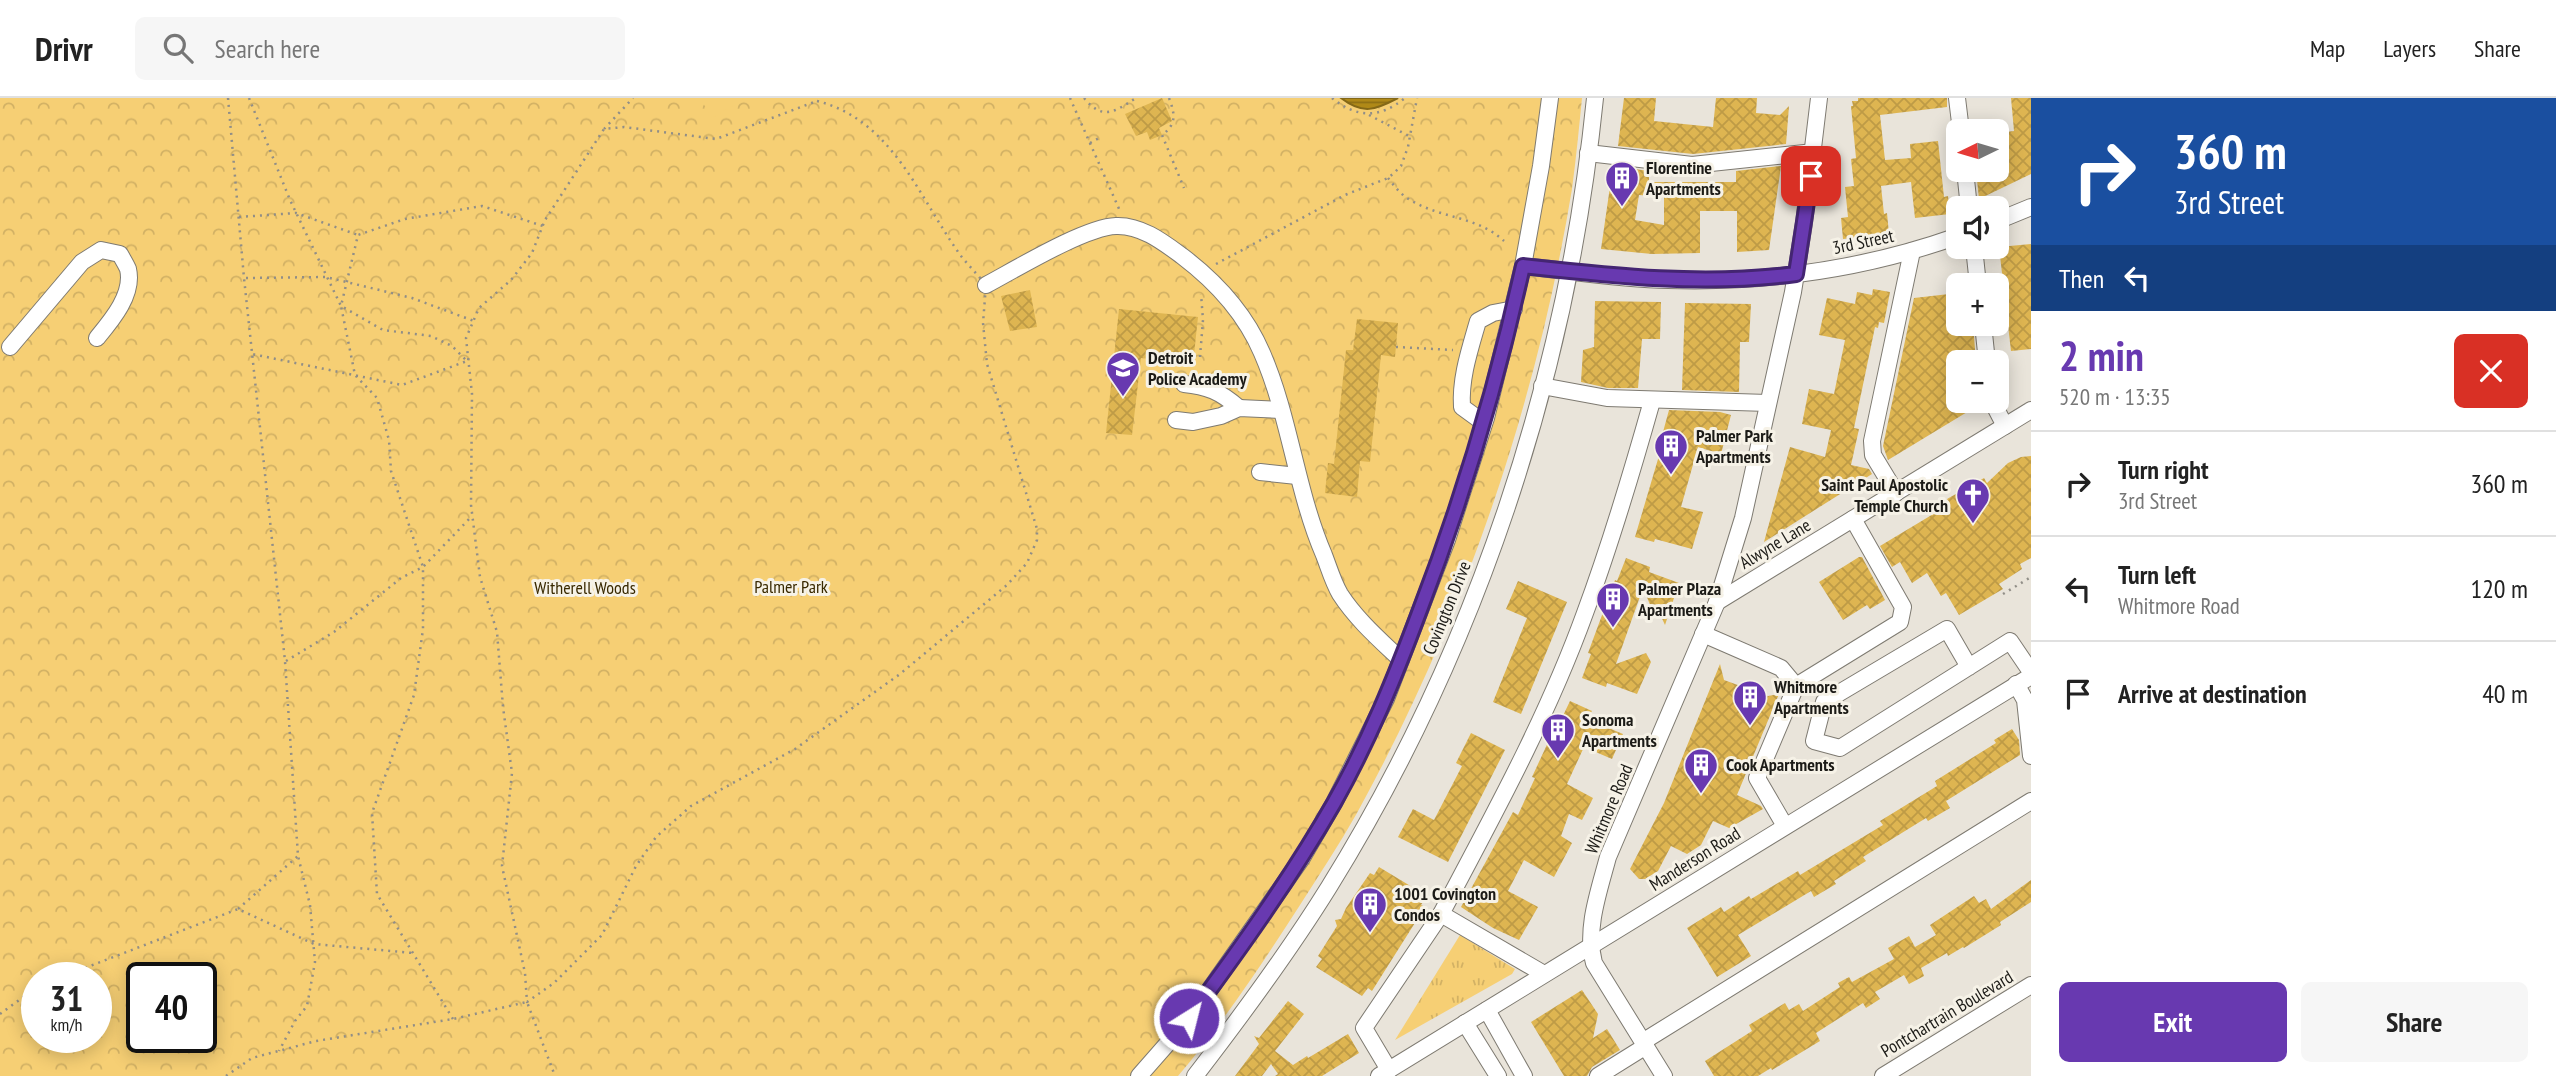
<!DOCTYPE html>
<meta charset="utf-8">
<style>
body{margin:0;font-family:"PT Sans Narrow",sans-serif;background:#f6f6f6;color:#222;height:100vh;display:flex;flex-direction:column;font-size:26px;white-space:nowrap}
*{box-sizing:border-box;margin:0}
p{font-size:23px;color:#767676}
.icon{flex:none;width:38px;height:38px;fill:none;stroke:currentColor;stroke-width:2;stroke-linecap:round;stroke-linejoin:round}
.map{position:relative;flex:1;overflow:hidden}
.side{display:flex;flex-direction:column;background:#fff;width:525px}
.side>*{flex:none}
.top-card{background:#1a4fa0;color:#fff;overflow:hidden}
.needle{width:46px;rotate:265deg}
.tools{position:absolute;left:1946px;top:21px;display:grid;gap:14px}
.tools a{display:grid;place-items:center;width:63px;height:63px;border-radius:10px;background:#fff;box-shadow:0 4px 18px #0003;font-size:35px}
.speed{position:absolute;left:21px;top:864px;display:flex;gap:14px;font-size:35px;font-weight:700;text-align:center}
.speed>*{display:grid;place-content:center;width:91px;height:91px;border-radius:50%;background:#fff;box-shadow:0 4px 18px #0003;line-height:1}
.speed small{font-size:18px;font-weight:400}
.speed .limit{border:4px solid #111;border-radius:10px;background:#fff;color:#111}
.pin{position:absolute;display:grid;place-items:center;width:60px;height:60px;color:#fff;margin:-30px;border-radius:14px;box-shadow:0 4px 10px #0006}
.me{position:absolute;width:77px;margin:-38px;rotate:36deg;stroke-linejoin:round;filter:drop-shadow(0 0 5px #0008)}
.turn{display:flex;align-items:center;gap:24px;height:147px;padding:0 28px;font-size:32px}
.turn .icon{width:91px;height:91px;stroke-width:2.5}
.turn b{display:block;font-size:49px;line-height:60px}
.then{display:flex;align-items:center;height:66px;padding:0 28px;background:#0003;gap:14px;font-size:26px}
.round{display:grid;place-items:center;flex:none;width:74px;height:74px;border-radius:10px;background:#f6f6f6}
.overview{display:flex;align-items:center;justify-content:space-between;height:119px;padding:0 28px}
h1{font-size:42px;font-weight:700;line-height:52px;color:#6839b0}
.button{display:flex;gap:14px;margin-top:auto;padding:14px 28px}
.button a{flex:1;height:80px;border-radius:10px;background:#6839b0;color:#fff;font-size:28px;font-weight:700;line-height:80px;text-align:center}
.button a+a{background:#f6f6f6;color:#222}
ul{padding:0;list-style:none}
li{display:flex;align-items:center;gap:21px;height:105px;padding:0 28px;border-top:2px solid #e0e0e0}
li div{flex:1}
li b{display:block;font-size:26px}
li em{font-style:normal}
header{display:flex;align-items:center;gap:42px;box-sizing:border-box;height:98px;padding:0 35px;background:#fff;border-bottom:2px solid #e0e0e0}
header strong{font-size:33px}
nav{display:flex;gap:38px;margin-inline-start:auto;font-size:24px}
.search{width:490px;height:63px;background:#f6f6f6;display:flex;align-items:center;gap:18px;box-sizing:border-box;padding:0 24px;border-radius:10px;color:#767676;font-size:26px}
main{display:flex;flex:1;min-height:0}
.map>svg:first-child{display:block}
.grass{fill:url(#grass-tufts)}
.forest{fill:url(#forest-crowns);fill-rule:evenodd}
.pitch{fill:#f6cf74}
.water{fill:url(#water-rules);stroke:#846817;stroke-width:2}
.building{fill:url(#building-cross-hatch);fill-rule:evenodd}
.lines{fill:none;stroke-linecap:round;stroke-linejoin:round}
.minor-casing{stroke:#7e7a71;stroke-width:18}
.path{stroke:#918e87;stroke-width:2.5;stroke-dasharray:2 5;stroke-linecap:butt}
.minor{stroke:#fff;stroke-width:16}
.route-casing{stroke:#442572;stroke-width:18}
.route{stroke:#6839b0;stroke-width:12}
.labels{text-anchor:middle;stroke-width:6;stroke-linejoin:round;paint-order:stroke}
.poi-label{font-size:18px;font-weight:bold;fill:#1c1b17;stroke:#f6f2e7;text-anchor:start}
.street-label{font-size:18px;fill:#1c1b17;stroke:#f6f2e7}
.park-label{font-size:18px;fill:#392900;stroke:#f6f2e7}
</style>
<header>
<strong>Drivr</strong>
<div class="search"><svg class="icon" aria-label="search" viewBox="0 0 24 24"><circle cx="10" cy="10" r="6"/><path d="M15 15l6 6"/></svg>Search here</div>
<nav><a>Map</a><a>Layers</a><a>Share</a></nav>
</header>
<main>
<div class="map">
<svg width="2031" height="978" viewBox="0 0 2031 978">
<defs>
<pattern id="grass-tufts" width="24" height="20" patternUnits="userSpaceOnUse" patternTransform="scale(1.75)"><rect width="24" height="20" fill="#f6cf74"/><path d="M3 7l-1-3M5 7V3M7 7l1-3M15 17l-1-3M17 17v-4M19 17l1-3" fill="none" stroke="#d2b164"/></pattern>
<pattern id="forest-crowns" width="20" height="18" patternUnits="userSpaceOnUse" patternTransform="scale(1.75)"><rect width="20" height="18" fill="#f6cf74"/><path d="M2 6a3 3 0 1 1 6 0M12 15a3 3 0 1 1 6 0" fill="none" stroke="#d2b164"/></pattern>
<pattern id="water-rules" width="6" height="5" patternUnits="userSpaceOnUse" patternTransform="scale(1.75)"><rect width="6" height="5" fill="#b08917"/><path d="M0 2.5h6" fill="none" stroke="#8e6f14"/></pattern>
<pattern id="building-cross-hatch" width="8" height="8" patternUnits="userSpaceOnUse" patternTransform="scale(1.75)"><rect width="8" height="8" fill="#deb551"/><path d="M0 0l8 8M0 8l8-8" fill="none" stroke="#be9b46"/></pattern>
</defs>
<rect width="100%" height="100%" fill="#e9e4da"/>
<!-- grass -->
<polygon class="grass" points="1460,837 1515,871 1512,876 1395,942"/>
<!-- forest -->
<path class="forest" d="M0,0H1582C1579,30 1576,61 1572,91C1536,309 1463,522 1357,715C1339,747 1319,777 1300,807C1262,866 1223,925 1178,978H0ZM37,880H96V940H37ZM142,880H201V940H142Z"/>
<!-- pitch -->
<polygon class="pitch" points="700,0 746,0 712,20"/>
<!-- water -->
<path class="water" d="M1341,0H1398C1375,12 1363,17 1341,0Z"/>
<!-- building -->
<g class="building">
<polygon points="1162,0 1172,23 1159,30 1162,37 1150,42 1147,34 1136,38 1125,16"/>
<polygon points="1624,0 1656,0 1654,23 1713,29 1716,0 1757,0 1756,15 1780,17 1789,8 1786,46 1693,56 1618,48"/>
<polygon points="1858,0 1947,0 1947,9 1880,17 1885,62 1911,60 1910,46 1938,43 1944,99 1948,98 1950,116 1915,120 1911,84 1881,88 1884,116 1887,115 1889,136 1843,141 1841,120 1848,119 1845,89 1854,88 1851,61 1856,60 1851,8 1853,8 1852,3 1858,3"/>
<polygon points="2011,0 2031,0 2031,76 1979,101 1976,72 1997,72 1997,35 2014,33"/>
<path d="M1613,68L1649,73V84H1736V73L1781,68L1769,152L1737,154V113H1700V155L1652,156L1601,151ZM1639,97L1664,99V127L1635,122Z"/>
<polygon points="2031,146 2031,251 2011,253 1999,149"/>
<polygon points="1873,191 1890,194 1884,225 1879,224 1878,230 1875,229 1854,330 1859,331 1851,367 1869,371 1872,376 1764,444 1790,349 1825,359 1831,332 1802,326 1809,291 1834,296 1845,242 1819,237 1827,200 1855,206 1857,194 1872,197"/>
<polygon points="1030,192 1037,229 1010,233 1001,198"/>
<polygon points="1958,195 1958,226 1973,226 1976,264 1958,264 1958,303 1982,303 1982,305 1888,362 1883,348 1914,200"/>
<polygon points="1595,203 1661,204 1660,241 1642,241 1638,290 1608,290 1581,284 1583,252 1594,249"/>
<polygon points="1685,205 1751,206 1749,244 1740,244 1739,294 1682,292"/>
<polygon points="1119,211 1198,219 1193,266 1141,260 1132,337 1106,335"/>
<polygon points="1357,221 1398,225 1395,259 1381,257 1370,364 1360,363 1357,399 1325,395 1328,365 1334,366 1346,252 1353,252"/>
<polygon points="1669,312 1720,314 1731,317 1721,356 1698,349 1681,409 1703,414 1692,451 1655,441 1654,444 1635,439 1666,334 1663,334"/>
<polygon points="2031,358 2031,460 2020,466 2022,471 1999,486 2003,491 1959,517 1946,495 1941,498 1927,475 1912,485 1900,464 1892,469 1880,448 1950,406 1947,401 1984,380 1987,385 2008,365 2021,359"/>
<polygon points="1859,459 1862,459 1885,502 1870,511 1867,507 1843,522 1819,484"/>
<polygon points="1626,460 1650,469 1649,474 1679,485 1665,527 1659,514 1654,516 1643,490 1616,566 1646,555 1651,564 1637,596 1607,585 1606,589 1582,580 1591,556 1588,555 1615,482 1617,483"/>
<polygon points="1518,483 1567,504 1521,616 1493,604 1527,520 1506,511"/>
<polygon points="1720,566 1724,582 1768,598 1779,596 1737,697 1761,708 1763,711 1729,730 1713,723 1701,747 1687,756 1671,748 1658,773 1645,781 1639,781 1630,771 1664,705"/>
<polygon points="1570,603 1592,613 1590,616 1613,627 1611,631 1623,636 1612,661 1584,649 1567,686 1593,700 1582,722 1569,716 1561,738 1572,745 1554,779 1524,762 1508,793 1538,809 1519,842 1493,830 1461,809 1513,714 1518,717 1535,680 1532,679 1557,625 1559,626"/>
<polygon points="2012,631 2019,642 2020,657 1946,703 1950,710 1928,723 1926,720 1863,759 1866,763 1834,783 1836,786 1814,799 1811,793 1738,837 1751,858 1717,879 1687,830 1721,809 1724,814 1749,798 1751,801 1798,773 1800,777 1883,727 1880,723 1937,688 1935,683 1996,645 1994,642"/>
<polygon points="1471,635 1505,652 1448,764 1398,739 1413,711 1434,722 1462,668 1456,665"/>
<polygon points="1379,769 1427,798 1421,807 1425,809 1372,893 1368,890 1362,898 1316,869 1322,861 1318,858 1337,828 1335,822 1341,821 1346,810 1370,775 1374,777"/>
<polygon points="2031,782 2031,804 2000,824 2001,827 1964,850 1963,849 1948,858 1947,855 1921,870 1924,878 1909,886 1904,877 1875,894 1880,901 1866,910 1863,905 1816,935 1820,943 1772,972 1771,970 1758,978 1714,978 1705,963 1752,933 1749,927 1785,905 1789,912 1799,906 1803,913 1840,889 1838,885 1849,879 1852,884 1894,861 1888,850 1909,838 1915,849 1936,837 1930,827 1974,798 1979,805 1986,801 1991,811"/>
<polygon points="1582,892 1598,916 1593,940 1607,931 1620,952 1592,969 1587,978 1564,978 1531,924"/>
<polygon points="1288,903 1304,916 1275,953 1293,967 1307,958 1308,960 1348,936 1359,955 1322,978 1275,978 1278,976 1271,966 1262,978 1235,978 1259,946 1254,938 1259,940"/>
</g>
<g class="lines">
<!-- minor casing -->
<g class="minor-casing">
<g id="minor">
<polyline points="1957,0 1961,33"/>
<polyline points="1588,55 1692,67 1814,54"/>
<polyline points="1965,72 1969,110"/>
<polyline points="1997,123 2031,109"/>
<polyline points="1974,149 1978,187"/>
<path d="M1523,168C1571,173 1619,181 1668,182C1766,185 1865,171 1958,138"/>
<path d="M986,187C1016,171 1085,129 1116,128C1141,127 1163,144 1182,158C1215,183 1245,215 1262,255C1290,319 1296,392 1324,457C1329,470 1333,484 1340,496C1356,521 1380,542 1401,562"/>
<polyline points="1983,226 1987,264"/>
<path d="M10,249L82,164L101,152L120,156C122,160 126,166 128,171C134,196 112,222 97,240"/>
<path d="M1184,286C1207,288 1221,294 1239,310"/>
<polyline points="1542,288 1607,300 1768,305"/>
<polyline points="1992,303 2005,328"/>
<polyline points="1176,322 1193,324 1221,318 1239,310 1281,312"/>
<path d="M1484,325L1462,309C1460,280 1470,251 1478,223L1493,215L1514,211"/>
<polyline points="1260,374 1297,378"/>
<polyline points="1896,395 1873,357 1872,343 1912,153"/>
<polyline points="1717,504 2031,312"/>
<polyline points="1703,536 1781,570 1796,588"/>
<polyline points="1969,569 1947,531 1824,604 1814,643 1840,650 2010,543 2031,574"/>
<polyline points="2016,586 2025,602 2031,658"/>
<polyline points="1785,728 1757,680 1796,588 1900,524 1903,509 1853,421"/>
<path d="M1544,876L1441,816C1493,718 1547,620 1585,515C1611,445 1632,374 1652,303"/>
<polyline points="1487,912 1524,978"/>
<polyline points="1465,925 1498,978"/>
<polyline points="1644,943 2031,703"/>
<polyline points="1389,972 1364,930 1441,816"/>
<polyline points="1139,978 1189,921 1302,760 1334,705 1386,601 1447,442 1486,320 1523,168 1541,68 1550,0"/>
<path d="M1195,978C1242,917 1288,855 1329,789C1476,552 1567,278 1595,0"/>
<polyline points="1379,978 2031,578"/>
<polyline points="1598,978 1646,948"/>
<path d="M1664,978L1594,865C1585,831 1599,793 1608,759L1717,504L1743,420L1793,194L1804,125L1819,0"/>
<polyline points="1883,978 2031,887"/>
</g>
</g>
<!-- path -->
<g class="path">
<polyline points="228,0 244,180 285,563 298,758 310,807 315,864 307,908 295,923 279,953"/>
<polyline points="249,0 290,102 341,208 383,232 431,238 452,248 467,263 402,287 252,256"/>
<polyline points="1070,0 1120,113"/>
<path d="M1084,0C1103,23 1114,14 1136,0"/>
<path d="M1169,0C1175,16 1177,26 1162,37L1184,90"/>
<path d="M1332,0C1357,20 1379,21 1405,0"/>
<path d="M817,3C893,22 919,100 961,158C969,168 978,177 986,187L983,225L987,266L1037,431V442L1027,465L1007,487L900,576L795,651L691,708L656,739L636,768L602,837L554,885L527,904L525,875L502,768L512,675L503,609L497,534L480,479L471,407L472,296L466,240L479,210L511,182L532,155L545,122L604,31L624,29L716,41Z"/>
<polyline points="1369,17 1409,38"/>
<polyline points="604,31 633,0"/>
<polyline points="1090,45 1099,40"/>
<path d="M1388,80C1395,89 1402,98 1412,103C1443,121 1477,118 1504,143"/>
<polyline points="239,119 296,115 358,137"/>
<polyline points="1216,166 1345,97 1388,80 1394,75 1401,68 1408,49 1417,0"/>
<polyline points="246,180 326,179 412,200 474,223"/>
<polyline points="1396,249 1453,252"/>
<polyline points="1200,259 1203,222 1201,196"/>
<polyline points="2003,496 2031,479"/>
<polyline points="286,563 334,534 401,480 423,469 472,418"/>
<polyline points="238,811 298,758"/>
<polyline points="59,880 238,811 314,846 413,855"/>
<polyline points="0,916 37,889"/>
<polyline points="453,921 377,796 372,715 414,597 423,531 423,469 391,373 389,342 377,300 355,277 341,208 358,137 405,121 482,108 543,128"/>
<polyline points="226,978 252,960 316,943 453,921 527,904 555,978"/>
</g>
<!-- minor -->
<use href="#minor" class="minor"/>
</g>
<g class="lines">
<!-- route casing -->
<g class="route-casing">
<path id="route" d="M1189,920C1240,851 1291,780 1334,705C1369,643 1395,579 1420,512C1463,400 1497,286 1523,168C1614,178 1704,188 1796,176L1811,78"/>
</g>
<!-- route -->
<use href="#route" class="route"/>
</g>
<!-- icons -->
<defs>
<g id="building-pin" transform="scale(1.75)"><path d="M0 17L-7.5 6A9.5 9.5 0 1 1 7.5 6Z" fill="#6839b0" stroke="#f6f2e7"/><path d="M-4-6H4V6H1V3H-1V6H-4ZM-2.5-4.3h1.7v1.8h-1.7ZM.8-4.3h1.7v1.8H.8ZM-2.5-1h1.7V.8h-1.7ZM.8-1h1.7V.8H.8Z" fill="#fff"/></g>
<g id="school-pin" transform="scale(1.75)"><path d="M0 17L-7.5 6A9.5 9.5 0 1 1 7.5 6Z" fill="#6839b0" stroke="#f6f2e7"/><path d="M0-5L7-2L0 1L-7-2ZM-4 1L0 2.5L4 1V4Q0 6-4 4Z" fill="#fff"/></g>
<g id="church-pin" transform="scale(1.75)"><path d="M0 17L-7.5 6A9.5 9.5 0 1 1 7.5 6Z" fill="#6839b0" stroke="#f6f2e7"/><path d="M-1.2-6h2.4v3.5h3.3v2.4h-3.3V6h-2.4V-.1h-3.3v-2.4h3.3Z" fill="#fff"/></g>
</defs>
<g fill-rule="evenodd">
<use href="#building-pin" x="1622" y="80"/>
<use href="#school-pin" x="1123" y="270"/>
<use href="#building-pin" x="1671" y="348"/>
<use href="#church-pin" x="1973" y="397"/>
<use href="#building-pin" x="1613" y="501"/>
<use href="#building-pin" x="1750" y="599"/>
<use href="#building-pin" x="1558" y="632"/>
<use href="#building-pin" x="1701" y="667"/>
<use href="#building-pin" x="1370" y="806"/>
</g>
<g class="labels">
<!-- poi labels -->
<g class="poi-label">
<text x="1646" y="76">Florentine<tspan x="1646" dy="21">Apartments</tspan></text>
<text x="1148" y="266">Detroit<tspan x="1148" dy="21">Police Academy</tspan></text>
<text x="1696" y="344">Palmer Park<tspan x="1696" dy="21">Apartments</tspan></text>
<text x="1948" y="393" text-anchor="end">Saint Paul Apostolic<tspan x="1948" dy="21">Temple Church</tspan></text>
<text x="1638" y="497">Palmer Plaza<tspan x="1638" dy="21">Apartments</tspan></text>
<text x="1774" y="595">Whitmore<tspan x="1774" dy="21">Apartments</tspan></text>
<text x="1582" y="628">Sonoma<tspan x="1582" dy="21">Apartments</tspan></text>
<text x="1726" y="673">Cook Apartments</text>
<text x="1394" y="802">1001 Covington<tspan x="1394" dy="21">Condos</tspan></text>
</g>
<!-- street labels -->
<g class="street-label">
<text transform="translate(1863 144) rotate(-12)" y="6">3rd Street</text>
<text transform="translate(1775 446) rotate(-31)" y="6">Alwyne Lane</text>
<text transform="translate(1447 510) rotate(-68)" y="6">Covington Drive</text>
<text transform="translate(1609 711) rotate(-67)" y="6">Whitmore Road</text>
<text transform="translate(1695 761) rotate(-32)" y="6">Manderson Road</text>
<text transform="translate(1947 916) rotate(-31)" y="6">Pontchartrain Boulevard</text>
</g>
<!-- park labels -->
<g class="park-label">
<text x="791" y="495">Palmer Park</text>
<text x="585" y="496">Witherell Woods</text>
</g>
</g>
</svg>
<div class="tools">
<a><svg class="needle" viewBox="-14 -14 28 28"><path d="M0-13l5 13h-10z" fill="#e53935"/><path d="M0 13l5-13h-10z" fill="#767676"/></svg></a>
<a><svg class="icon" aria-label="sound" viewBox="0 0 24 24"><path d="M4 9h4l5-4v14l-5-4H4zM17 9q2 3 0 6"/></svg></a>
<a>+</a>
<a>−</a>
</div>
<div class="speed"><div>31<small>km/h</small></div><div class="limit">40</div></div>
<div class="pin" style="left:1811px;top:78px;background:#d93025"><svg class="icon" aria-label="arrive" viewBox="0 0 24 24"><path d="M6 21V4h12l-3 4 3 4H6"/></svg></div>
<svg class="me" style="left:1189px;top:920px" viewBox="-20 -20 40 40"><circle r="17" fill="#6839b0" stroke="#fff" stroke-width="3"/><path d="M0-11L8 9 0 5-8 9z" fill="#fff"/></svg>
</div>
<section class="side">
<div class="top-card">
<div class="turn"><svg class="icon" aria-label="right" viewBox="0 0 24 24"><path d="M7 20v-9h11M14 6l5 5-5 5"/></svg><div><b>360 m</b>3rd Street</div></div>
<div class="then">Then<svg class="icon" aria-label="left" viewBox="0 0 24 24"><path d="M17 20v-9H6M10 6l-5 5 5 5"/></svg></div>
</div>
<div class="overview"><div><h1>2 min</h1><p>520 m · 13:35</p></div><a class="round" style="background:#d93025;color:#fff"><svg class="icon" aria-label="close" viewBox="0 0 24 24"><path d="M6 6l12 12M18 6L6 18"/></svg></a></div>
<ul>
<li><svg class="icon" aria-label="right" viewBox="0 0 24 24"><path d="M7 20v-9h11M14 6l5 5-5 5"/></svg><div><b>Turn right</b><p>3rd Street</p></div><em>360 m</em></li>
<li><svg class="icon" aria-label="left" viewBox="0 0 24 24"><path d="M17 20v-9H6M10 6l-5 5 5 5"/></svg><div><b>Turn left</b><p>Whitmore Road</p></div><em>120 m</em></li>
<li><svg class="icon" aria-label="arrive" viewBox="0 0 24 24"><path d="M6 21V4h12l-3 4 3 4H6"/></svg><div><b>Arrive at destination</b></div><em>40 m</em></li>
</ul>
<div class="button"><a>Exit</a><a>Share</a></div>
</section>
</main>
